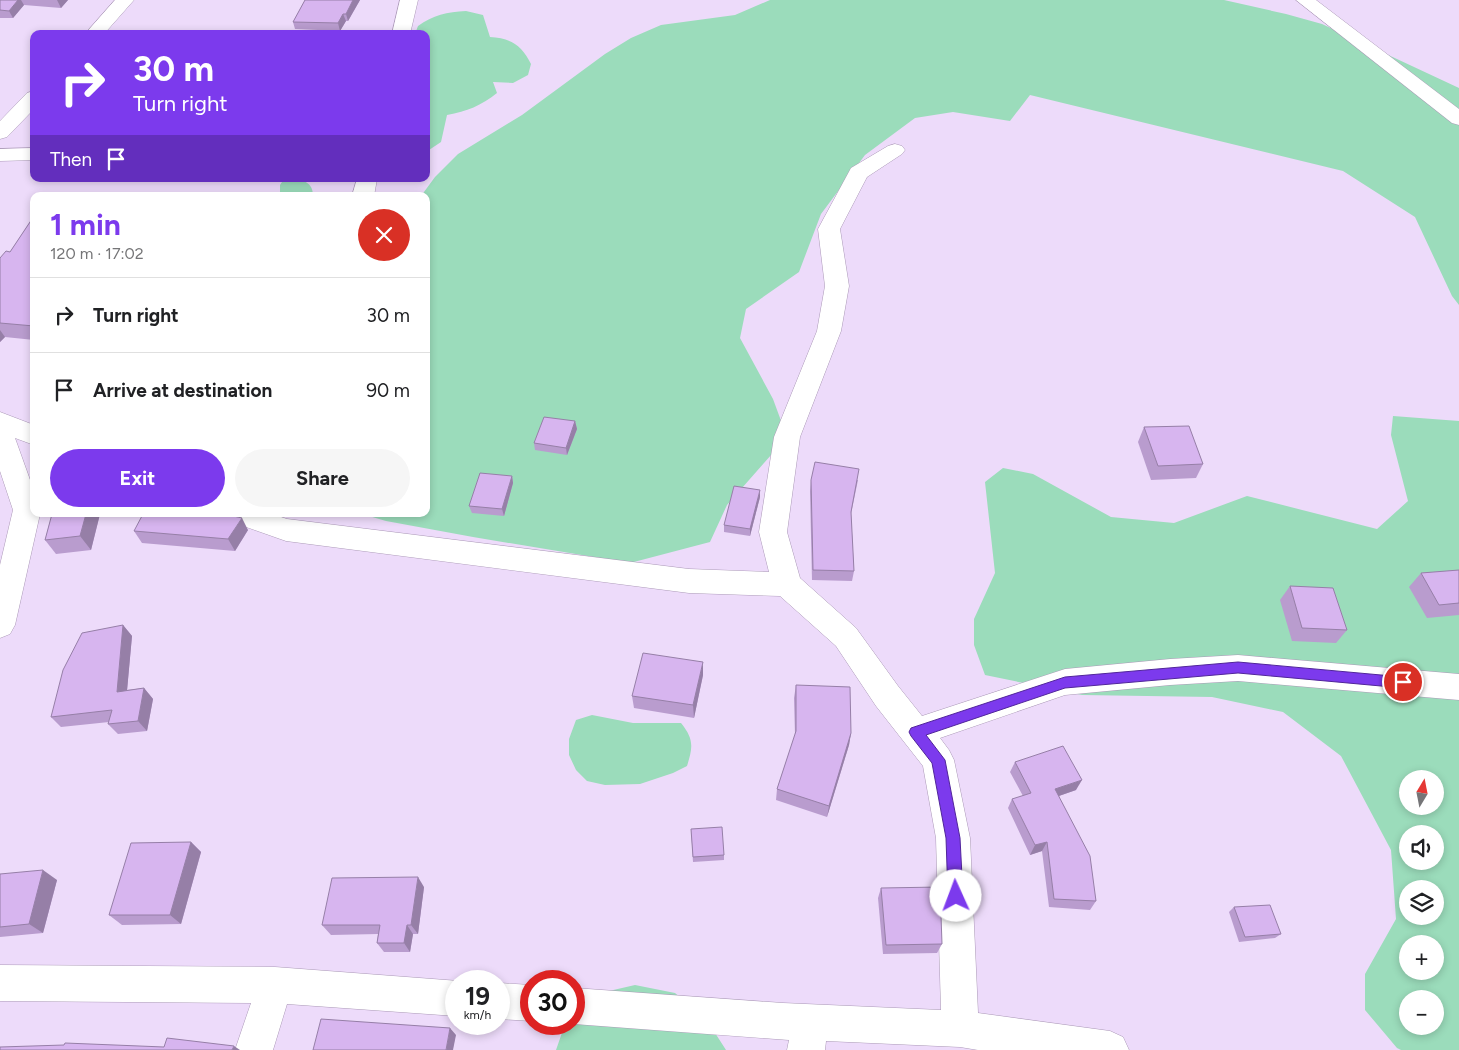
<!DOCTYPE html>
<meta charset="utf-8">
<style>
body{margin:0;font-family:Figtree,sans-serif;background:#f6f6f6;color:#202124;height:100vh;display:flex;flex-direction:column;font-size:19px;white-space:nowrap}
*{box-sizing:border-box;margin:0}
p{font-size:16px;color:#757577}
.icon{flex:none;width:28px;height:28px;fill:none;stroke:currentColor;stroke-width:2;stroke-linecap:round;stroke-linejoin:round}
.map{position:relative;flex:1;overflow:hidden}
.details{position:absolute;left:30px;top:192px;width:400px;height:325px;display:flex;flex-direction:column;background:#fff;border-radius:10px;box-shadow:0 2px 8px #0003}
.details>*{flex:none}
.guide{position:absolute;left:30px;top:30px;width:400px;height:152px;border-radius:10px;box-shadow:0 2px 8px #0003;background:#7c3aed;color:#fff;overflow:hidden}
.needle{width:32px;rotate:10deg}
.tools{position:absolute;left:1399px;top:770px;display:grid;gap:10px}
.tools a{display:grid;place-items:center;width:45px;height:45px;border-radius:50%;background:#fff;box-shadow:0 2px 8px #0003;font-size:25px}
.speed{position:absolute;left:445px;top:970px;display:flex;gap:10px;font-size:25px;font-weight:700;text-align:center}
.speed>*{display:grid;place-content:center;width:65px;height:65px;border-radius:50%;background:#fff;box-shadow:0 2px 8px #0003;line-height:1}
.speed small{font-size:12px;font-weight:400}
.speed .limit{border:8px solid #d22;background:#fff;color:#111}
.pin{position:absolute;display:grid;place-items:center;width:42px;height:42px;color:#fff;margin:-21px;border:2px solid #fff;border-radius:50%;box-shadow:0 1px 5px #0007}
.me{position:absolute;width:55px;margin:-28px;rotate:358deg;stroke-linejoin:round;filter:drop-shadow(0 0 4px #0008)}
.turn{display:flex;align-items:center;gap:18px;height:105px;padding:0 20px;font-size:22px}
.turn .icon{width:65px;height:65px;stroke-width:2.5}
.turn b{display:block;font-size:35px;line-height:42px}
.then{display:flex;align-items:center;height:48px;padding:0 20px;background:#0003;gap:10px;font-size:19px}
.round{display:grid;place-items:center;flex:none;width:52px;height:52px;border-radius:26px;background:#f6f6f6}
.headline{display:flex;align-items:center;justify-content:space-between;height:85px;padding:0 20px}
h1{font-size:30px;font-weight:700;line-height:38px;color:#7c3aed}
.action{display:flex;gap:10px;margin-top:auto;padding:10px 20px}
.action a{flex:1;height:58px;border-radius:30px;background:#7c3aed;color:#fff;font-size:20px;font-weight:700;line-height:58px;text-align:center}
.action a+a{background:#f6f6f6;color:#202124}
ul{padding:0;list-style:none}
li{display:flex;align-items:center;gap:15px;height:75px;padding:0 20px;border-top:1px solid #e0e0e0}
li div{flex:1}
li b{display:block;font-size:19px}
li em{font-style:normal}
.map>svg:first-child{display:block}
.green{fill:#9bdcbb;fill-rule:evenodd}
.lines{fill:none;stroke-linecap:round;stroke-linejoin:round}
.street-casing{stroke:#ab99b7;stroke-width:1}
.street{fill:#fff;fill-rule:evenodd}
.wall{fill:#b99cce}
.shaded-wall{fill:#967fa7}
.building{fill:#d7b5ef;stroke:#967fa7}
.route{fill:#7c3aed;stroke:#51269a}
</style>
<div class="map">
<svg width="1459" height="1050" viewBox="0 0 1459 1050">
<rect width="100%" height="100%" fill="#eddbfa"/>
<!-- green -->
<g class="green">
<polygon points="770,0 1224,0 1286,14 1322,24 1459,88 1459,305 1452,296 1415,217 1343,171 1030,95 1010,121 953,112 915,118 865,155 821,214 799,272 746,309 740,338 773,399 787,437 727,505 710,542 630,563 473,537 386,521 362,514 426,514 426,196 421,196 435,177 458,154 522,115 605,54 631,38 661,25 735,15"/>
<path d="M466,11L483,15L490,37C510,38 522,45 531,64L528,75L513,83L493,82L497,93C481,106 467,111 447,115L441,142L426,152V34H415L418,26C433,15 447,12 466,11Z"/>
<path d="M284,179C298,179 313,179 313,196H280V185Z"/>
<path d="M1393,416L1459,421V1050H1401L1397,1048L1365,1010V974L1396,919L1391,850L1341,756L1283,712L1212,697L1082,695L985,675L974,645V619L995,573L985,482L1003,468L1033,474L1111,517L1174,523L1247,496L1377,529L1408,501L1391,435ZM1408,779H1435V806H1408ZM1408,834H1435V861H1408ZM1408,889H1435V916H1408ZM1408,944H1435V971H1408ZM1408,999H1435V1026H1408Z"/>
<path d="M592,715L633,723H681C694,739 693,747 687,766L673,773L640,784L605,785L587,781L576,770L569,755V739L576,720Z"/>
<polygon points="635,985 675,993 708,1022 726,1050 556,1050 564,1027 567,1024 574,1024 574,1017 596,994"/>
</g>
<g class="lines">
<!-- street casing -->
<g class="street-casing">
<g id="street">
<polygon points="115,0 134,0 104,34 85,34"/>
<polygon points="400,0 418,0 410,34 392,34"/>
<polygon points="1296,0 1316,0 1459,109 1459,125 1452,123"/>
<polygon points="34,91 34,109 7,137 0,139 0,121 27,93"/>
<polygon points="895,144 902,146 905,150 902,154 867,177 840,229 849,286 841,331 800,437 787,532 800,578 856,628 898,686 922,716 1065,669 1170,659 1238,655 1459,674 1459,700 1238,681 1170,685 1065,695 940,738 949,750 954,760 970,838 978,1013 1110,1031 1123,1037 1129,1050 978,1050 960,1047 826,1041 825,1050 787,1050 789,1040 574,1024 574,988 783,1003 941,1010 936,838 923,766 876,706 836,646 780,596 689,593 286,541 232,522 228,514 272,514 287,519 689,569 769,572 759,532 774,437 817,331 825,286 818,229 851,168 888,146"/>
<polygon points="34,148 34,160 0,161 0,149"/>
<polygon points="357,179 377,179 374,196 352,196"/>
<polygon points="0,412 34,425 34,445 15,438 34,491 34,514 40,514 15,625 10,634 0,638 0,565 13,510 0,471"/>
<polygon points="0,965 275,967 459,981 456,981 456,1016 287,1004 273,1050 235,1050 251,1003 0,1001"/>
<polygon points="499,983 531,985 531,1021 499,1019"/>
</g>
</g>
<!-- street -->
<use href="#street" class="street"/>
</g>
<!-- wall -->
<g class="wall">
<polygon points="0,0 68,0 61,8 24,5 13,18 0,18"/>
<polygon points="305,0 360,0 348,21 346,21 340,31 295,29 293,22"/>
<polygon points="34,216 34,340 5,337 0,342 0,258 10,252"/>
<polygon points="575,421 577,429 567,455 535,450 534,443"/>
<polygon points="1144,427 1203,464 1196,478 1151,480 1138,442"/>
<polygon points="512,476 513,483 504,516 472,513 469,506"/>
<polygon points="811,480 858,480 851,514 854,571 852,581 812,580 810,491"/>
<polygon points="760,497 750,536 724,532 724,525"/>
<polygon points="52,514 100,514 91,550 56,554 45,540"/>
<polygon points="248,530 235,551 142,543 134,531"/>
<polygon points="1459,570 1459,615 1427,618 1409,587 1421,573"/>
<polygon points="1290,586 1347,630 1336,643 1292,641 1280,600"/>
<polygon points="123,625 132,636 127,690 144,688 153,699 147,731 118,734 108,724 109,722 61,727 51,717"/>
<polygon points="703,675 694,718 634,708 632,696"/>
<polygon points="796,685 851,733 849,745 827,817 776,800 777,789 795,735 794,698"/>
<polygon points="1015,762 1076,790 1059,796 1096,901 1090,910 1049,907 1042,851 1030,855 1008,808 1012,799 1023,796 1010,772"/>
<polygon points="691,829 724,855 724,860 693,862"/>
<polygon points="191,842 201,852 181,924 122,925 109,915"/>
<polygon points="0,874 57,880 43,933 0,937"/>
<polygon points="424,887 418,934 413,934 410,952 384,952 377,943 378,934 331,935 322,925"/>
<polygon points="881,888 942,944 937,953 883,954 878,898"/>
<polygon points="1234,907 1281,934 1275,938 1239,942 1229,912"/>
</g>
<!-- shaded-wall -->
<g class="shaded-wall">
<polygon points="18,0 21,0 24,5 13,18 9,11"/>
<polygon points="57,0 68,0 61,8"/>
<polygon points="353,0 360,0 348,21 346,14"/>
<polygon points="343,14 346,21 340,31 338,23"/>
<polygon points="0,330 5,337 0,342"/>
<polygon points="575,421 577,429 567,455 566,448"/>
<polygon points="512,476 513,483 504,516 502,509"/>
<polygon points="760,490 760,497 750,536 750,529"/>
<polygon points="86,514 100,514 91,550 80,536"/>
<polygon points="242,518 248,530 235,551 228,539"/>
<polygon points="123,625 132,636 126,702 117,692"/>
<polygon points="703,662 703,675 694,718 693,705"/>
<polygon points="144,688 153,699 147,731 138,721"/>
<polygon points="851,733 849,745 827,817 829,806"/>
<polygon points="1082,780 1076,790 1050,799 1055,789"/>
<polygon points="191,842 201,852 181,924 170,915"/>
<polygon points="1047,842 1042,851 1030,855 1035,845"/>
<polygon points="43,870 57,880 43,933 29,924"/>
<polygon points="418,877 424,887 418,934 411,925"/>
<polygon points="407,925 413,934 410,952 404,943"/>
<polygon points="450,1028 456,1035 453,1050 446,1050"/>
<polygon points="234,1046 240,1050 232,1050"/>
</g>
<!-- building -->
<g class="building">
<polygon points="0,0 18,0 9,11 0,10"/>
<polygon points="305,0 353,0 346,14 343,14 338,23 293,22"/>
<polygon points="34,216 34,288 31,292 34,292 34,326 0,323 0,258 6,251 10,252"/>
<polygon points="544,417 575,421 566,448 534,443"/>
<polygon points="1189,426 1203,464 1158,466 1144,427"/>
<polygon points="815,462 859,469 851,512 854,571 813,570 811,480"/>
<polygon points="480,473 512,476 502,509 469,506"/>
<polygon points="734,486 760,490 750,529 724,525"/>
<polygon points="52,514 86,514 80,536 45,540"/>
<polygon points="143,514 225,514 242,518 228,539 134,531"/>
<polygon points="1459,570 1459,603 1439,605 1421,573"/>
<polygon points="1290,586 1333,588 1347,630 1302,628"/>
<polygon points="123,625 117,692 144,688 138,721 108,724 112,710 51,717 63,670 82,633"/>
<polygon points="643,653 703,662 693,705 632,696"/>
<polygon points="796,685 850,687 851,733 829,806 777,789 796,731"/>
<polygon points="1063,746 1082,780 1055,789 1090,856 1096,901 1054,899 1047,842 1035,845 1012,799 1031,793 1015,762"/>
<polygon points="722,827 724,855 693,857 691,829"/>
<polygon points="191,842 170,915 109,915 131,843"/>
<polygon points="43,870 29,924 0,927 0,874"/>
<polygon points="418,877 411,925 407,925 404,943 377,943 380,925 322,925 332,878"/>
<polygon points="940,887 942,944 886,945 881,888"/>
<polygon points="1270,905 1281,934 1245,937 1234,907"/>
<polygon points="321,1019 450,1028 446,1050 313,1050"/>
<polygon points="167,1038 234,1046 232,1050 0,1050 0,1047 64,1045 65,1043 164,1047"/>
</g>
<!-- route -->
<polygon class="route" points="1238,662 1403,677 1408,679 1410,682 1408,686 1403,688 1238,673 1065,688 926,735 945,760 960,838 963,896 961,901 956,903 950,901 948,896 946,838 932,763 911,736 909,732 911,728 1065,677"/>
</svg>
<div class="tools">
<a><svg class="needle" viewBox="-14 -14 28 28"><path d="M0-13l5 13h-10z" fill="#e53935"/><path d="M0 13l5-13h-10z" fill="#757577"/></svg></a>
<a><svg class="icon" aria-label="sound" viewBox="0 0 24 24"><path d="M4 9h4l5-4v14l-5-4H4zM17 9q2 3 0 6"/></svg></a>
<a><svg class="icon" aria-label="layers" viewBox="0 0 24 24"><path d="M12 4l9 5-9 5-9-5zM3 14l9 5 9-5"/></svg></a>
<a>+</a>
<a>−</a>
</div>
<div class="speed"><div>19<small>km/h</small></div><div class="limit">30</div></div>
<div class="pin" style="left:1403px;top:682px;background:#d93025"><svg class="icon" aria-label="arrive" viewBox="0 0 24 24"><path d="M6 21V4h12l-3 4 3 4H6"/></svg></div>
<svg class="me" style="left:956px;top:896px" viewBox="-20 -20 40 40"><circle r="19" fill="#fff"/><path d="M0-13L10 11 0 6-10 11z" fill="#7c3aed"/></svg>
<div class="guide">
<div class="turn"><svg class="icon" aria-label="right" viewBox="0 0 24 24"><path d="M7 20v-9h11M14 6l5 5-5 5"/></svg><div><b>30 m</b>Turn right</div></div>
<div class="then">Then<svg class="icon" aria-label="arrive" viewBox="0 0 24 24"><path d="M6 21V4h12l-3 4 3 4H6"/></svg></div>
</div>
<section class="details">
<div class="headline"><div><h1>1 min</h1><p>120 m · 17:02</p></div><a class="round" style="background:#d93025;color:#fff"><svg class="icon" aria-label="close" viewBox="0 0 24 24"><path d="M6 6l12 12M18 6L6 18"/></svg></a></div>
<ul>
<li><svg class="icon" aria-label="right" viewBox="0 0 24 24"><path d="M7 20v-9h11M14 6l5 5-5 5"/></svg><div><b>Turn right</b></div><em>30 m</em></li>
<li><svg class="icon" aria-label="arrive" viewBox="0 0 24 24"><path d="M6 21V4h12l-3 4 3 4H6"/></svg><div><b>Arrive at destination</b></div><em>90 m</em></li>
</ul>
<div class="action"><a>Exit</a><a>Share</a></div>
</section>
</div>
